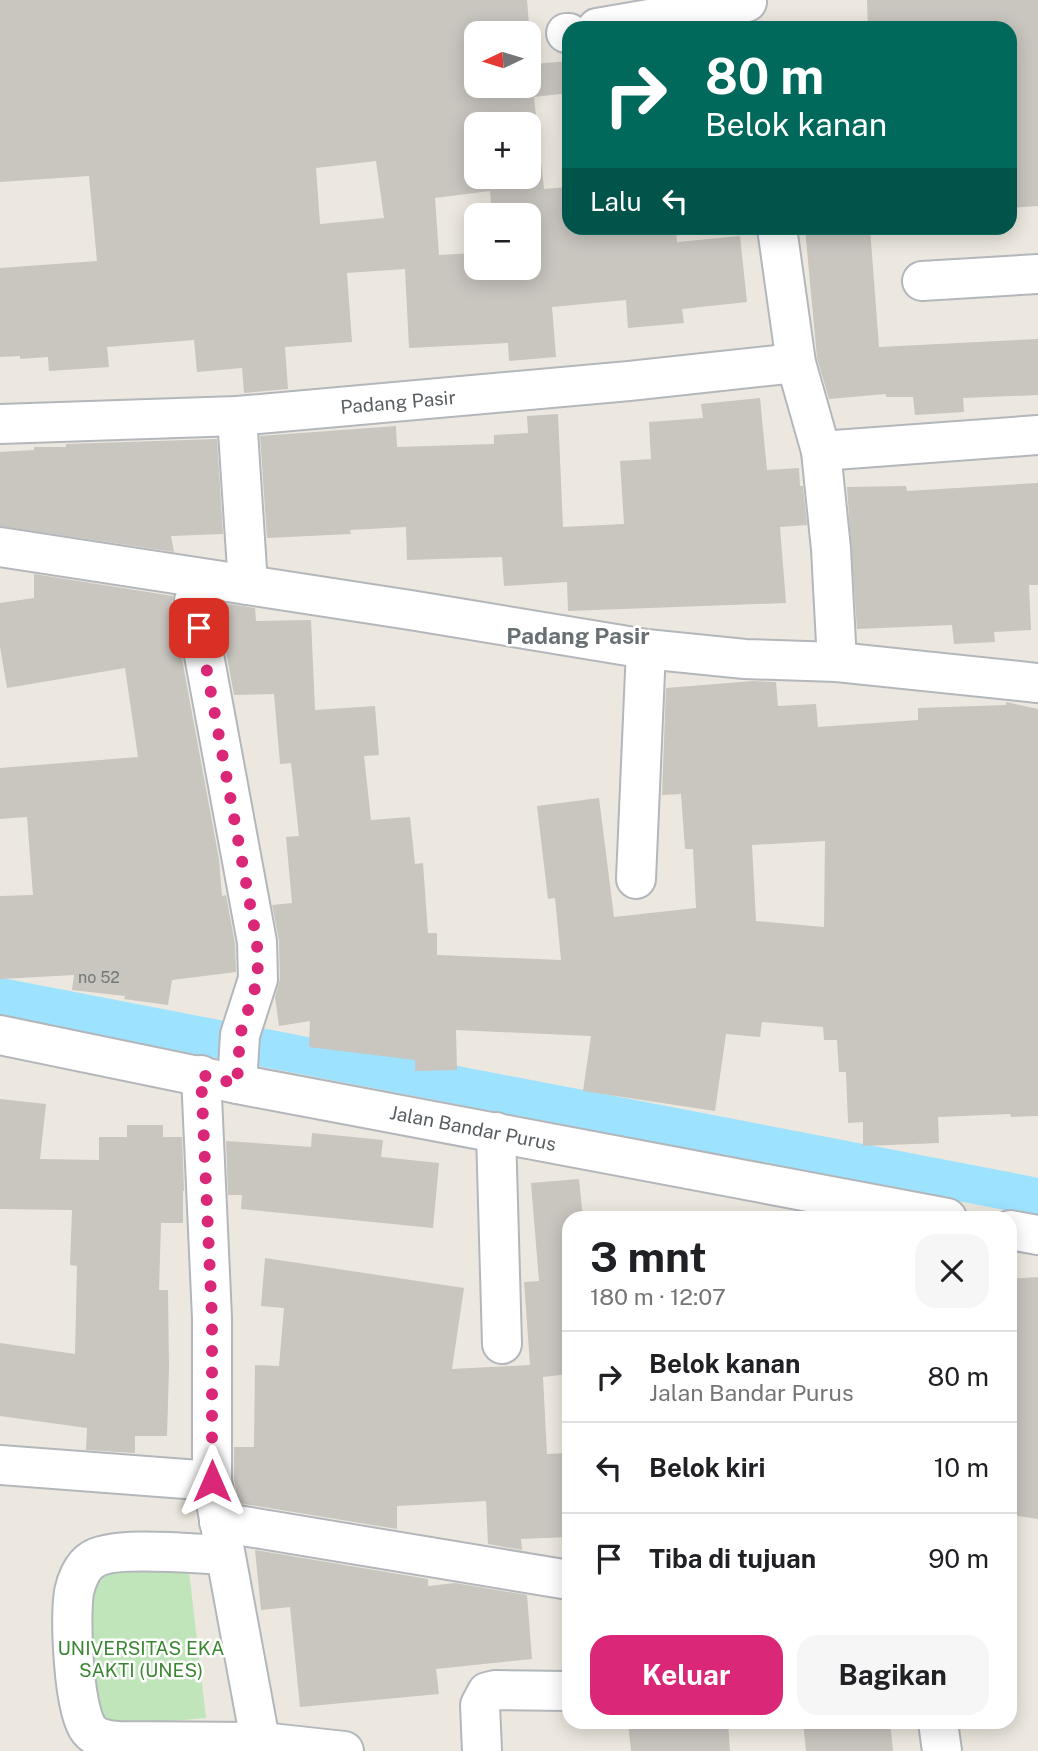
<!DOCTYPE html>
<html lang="id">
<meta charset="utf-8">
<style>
body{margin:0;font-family:"Public Sans",sans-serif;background:#f6f6f6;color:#202124;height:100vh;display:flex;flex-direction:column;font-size:26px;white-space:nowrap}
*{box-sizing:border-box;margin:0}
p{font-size:23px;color:#757577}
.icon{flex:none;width:38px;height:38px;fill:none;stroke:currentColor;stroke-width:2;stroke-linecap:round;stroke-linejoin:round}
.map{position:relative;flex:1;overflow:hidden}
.panel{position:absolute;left:562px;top:1211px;width:455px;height:518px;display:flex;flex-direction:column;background:#fff;border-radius:21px;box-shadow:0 4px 18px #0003}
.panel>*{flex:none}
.hud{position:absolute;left:562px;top:21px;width:455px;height:214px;border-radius:21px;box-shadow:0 4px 18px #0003;background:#00695c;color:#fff;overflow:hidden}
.needle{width:46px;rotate:266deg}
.tools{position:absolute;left:464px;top:21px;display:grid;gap:14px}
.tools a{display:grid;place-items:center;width:77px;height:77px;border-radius:14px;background:#fff;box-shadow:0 4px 18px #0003;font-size:35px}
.pin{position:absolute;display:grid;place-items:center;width:60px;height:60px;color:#fff;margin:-30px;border-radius:14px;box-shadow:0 4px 10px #0006}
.me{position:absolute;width:77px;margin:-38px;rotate:0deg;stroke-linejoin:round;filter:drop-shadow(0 0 5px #0008)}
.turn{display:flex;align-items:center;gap:24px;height:147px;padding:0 28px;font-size:32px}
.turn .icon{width:91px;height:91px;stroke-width:2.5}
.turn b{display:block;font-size:49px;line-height:60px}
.then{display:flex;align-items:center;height:66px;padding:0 28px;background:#0003;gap:14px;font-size:26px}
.round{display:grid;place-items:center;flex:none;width:74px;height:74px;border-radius:21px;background:#f6f6f6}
.headline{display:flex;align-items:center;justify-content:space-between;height:119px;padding:0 28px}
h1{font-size:42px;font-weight:700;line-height:52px}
.action{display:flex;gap:14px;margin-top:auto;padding:14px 28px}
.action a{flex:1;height:80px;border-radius:21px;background:#db2777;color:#fff;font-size:28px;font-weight:700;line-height:80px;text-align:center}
.action a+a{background:#f6f6f6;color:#202124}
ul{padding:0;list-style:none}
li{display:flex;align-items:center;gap:21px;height:91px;padding:0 28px;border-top:2px solid #e0e0e0}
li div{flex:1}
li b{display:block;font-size:26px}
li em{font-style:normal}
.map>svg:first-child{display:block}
.green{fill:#c1e5bb}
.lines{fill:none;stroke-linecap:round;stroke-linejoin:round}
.canal{stroke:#9de3ff;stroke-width:38}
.building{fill:#c9c5bf;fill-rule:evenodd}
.minor-casing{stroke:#b3b7bb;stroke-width:42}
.minor{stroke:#fff;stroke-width:38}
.route{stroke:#db2777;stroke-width:12;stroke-dasharray:0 21.6}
.labels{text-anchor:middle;stroke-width:5;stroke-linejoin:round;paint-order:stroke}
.number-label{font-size:16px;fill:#747878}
.street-label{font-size:19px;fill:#585e61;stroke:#fff}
.park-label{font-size:19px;fill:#3b8632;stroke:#fff}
.quarter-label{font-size:23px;font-weight:bold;fill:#697073;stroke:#fff}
</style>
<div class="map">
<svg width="1038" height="1751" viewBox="0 0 1038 1751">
<rect width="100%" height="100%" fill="#ece8df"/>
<!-- green -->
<polygon class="green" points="189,1571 206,1718 112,1726 87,1702 79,1611 106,1573"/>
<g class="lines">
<!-- canal -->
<polyline class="canal" points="0,997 1038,1197"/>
</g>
<!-- building -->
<g class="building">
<path d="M0,0H527L532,60L534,64L569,61V93L534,97L544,189L569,187V228H676L677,242L740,236L747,302L682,309L684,323L628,328L626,300L552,307L556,357L509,361L508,343L409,348L405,269L347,273L352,342L285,347L288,389L244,393L242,368L197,372L194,340L107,347L109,367L49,371L48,357L20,359V356L0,357V268L97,261L89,176L0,182ZM476,33H528V86H476ZM476,124H528V177H476ZM376,161L384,218L320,224L316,168ZM490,191L492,215H528V268H476V253L439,255L435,198Z"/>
<polygon points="867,0 1038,0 1038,206 1010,208 1010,28 868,28"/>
<polygon points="805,228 870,228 879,347 1038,339 1038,395 963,398 964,412 915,415 913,397 886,397 886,394 829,399 817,358"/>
<polygon points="760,398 767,470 799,468 800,486 803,486 807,525 780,527 786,603 568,611 567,582 504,586 502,557 407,560 406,527 350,530 351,534 267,538 260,436 396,426 397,447 494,444 494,435 528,433 527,416 558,414 563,527 624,524 620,461 651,459 649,422 703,418 701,404"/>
<polygon points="217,439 223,534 171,536 174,552 0,526 0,452 34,450 34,447 66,447 66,444"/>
<polygon points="1038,483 1038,585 1029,585 1031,630 994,632 995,642 954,644 952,625 857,629 847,487 906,486 907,491"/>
<polygon points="34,574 173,596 172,605 219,859 222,896 226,895 235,944 236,972 172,980 168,1005 124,999 125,996 72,990 74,975 0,979 0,896 33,895 27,817 0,819 0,768 138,757 125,668 7,688 0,647 0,603 34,598"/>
<path d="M217,602L255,608L256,621L311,620L315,710L375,706L379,755L364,756L371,820L410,817L415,864L423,863L428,933H437V955L561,960L555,898L548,899L537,806L599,798L614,917L696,908L693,849H685L681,794L662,795L666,688L753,681L776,682L778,706L816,704L818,727L918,720V708L1006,705V702L1038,709V1116L1011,1117L1010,1114L938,1117L939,1143L863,1146V1122L848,1123L846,1072H839L837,1040H824L823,1027L762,1022L760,1037L726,1034L715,1111L583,1091L591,1036L456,1030L457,1070L415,1071V1060L309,1047L310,1021L279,1026L275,997L280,979L279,941L272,905L292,903L286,837L299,836L291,763L280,764L274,694L234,695ZM825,841L824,927L756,921L752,845Z"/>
<polygon points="0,1099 46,1104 40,1159 99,1160 99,1137 127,1137 127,1125 163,1125 163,1137 182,1137 184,1191 183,1191 183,1223 161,1223 159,1290 168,1290 169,1368 167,1436 135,1436 135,1453 86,1450 87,1428 0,1416 0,1343 75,1354 77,1266 70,1265 72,1210 0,1209"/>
<polygon points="312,1133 383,1140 381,1157 439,1163 433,1228 241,1209 242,1195 228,1195 226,1141 311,1147"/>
<polygon points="579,1179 583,1218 569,1218 569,1374 543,1377 547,1454 569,1453 569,1537 521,1539 522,1550 488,1544 486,1501 397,1506 397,1529 238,1503 234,1479 234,1447 254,1447 255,1365 279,1366 284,1308 261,1306 265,1258 464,1288 452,1369 530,1365 524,1282 539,1281 531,1183"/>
<polygon points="1038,1277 1038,1519 1010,1515 1010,1432 1013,1432 1010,1279"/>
<polygon points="255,1550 428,1579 428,1586 455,1583 527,1595 532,1659 436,1669 439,1694 300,1707 290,1607 261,1610"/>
<polygon points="628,1722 728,1722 730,1751 631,1751"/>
<polygon points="803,1722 890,1722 893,1751 806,1751"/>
</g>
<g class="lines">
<!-- minor casing -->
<g class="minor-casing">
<g id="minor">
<polyline points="597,28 747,2"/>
<polyline points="566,33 569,33"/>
<polyline points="777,228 796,363 821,451 831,549 837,662"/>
<polyline points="922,281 1038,274"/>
<polyline points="237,416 248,585"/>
<polyline points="0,424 237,416 629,381 796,363"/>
<polyline points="821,451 1038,435"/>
<polyline points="0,547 410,610 646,649 745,659 837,662 1038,683"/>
<polyline points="194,601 257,942 258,979 240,1035 237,1084"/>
<polyline points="636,879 646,649"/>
<polyline points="0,1035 237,1084 947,1218"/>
<polyline points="201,1075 212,1318 212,1481 262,1751"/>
<polyline points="496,1132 502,1344"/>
<polyline points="1010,1230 1038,1235"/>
<polyline points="0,1465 212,1481"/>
<polyline points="219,1522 569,1580"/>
<path d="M225,1555C197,1554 112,1545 92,1560C82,1566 76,1582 74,1592C70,1618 73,1710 89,1730C96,1739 108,1740 118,1741L262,1742L344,1751"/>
<polyline points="938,1722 942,1751"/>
<polyline points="482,1751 480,1705 487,1692 495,1690 569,1691"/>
</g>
</g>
<!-- minor -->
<use href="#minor" class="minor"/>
</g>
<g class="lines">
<!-- route -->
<polyline class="route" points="199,628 257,942 258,979 240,1035 237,1084 201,1075 212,1318 212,1481"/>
</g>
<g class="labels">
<!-- number labels -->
<g class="number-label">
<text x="99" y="983">no 52</text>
</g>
<!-- street labels -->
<g class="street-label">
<text transform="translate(398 402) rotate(-5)" y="7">Padang Pasir</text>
<text transform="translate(473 1128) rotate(11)" y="7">Jalan Bandar Purus</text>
</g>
<!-- park labels -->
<g class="park-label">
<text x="141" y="1655">UNIVERSITAS EKA<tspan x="141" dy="22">SAKTI (UNES)</tspan></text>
</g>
<!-- quarter labels -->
<g class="quarter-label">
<text x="578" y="644">Padang Pasir</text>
</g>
</g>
</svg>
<div class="tools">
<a><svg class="needle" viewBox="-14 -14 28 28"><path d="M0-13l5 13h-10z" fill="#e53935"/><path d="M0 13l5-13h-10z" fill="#757577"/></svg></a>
<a>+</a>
<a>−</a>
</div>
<div class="pin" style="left:199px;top:628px;background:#d93025"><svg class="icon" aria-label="arrive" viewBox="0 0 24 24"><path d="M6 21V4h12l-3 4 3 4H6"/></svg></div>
<svg class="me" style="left:212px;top:1481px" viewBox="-20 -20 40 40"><path d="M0-17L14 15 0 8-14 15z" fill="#db2777" stroke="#fff" stroke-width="4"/></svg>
<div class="hud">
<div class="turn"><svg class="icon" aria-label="right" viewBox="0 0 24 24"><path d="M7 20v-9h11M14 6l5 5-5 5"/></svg><div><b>80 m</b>Belok kanan</div></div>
<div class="then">Lalu<svg class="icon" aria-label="left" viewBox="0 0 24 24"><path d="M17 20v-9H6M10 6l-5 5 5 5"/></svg></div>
</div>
<section class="panel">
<div class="headline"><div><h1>3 mnt</h1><p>180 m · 12:07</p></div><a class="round"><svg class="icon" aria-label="close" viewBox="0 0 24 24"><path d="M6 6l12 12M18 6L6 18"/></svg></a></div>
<ul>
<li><svg class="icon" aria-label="right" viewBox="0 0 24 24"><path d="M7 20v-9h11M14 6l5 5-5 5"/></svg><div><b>Belok kanan</b><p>Jalan Bandar Purus</p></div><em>80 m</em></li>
<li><svg class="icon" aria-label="left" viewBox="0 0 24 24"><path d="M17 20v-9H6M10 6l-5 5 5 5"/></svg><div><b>Belok kiri</b></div><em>10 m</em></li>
<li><svg class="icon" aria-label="arrive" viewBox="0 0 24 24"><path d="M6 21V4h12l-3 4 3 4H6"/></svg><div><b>Tiba di tujuan</b></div><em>90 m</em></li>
</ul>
<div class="action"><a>Keluar</a><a>Bagikan</a></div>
</section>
</div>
